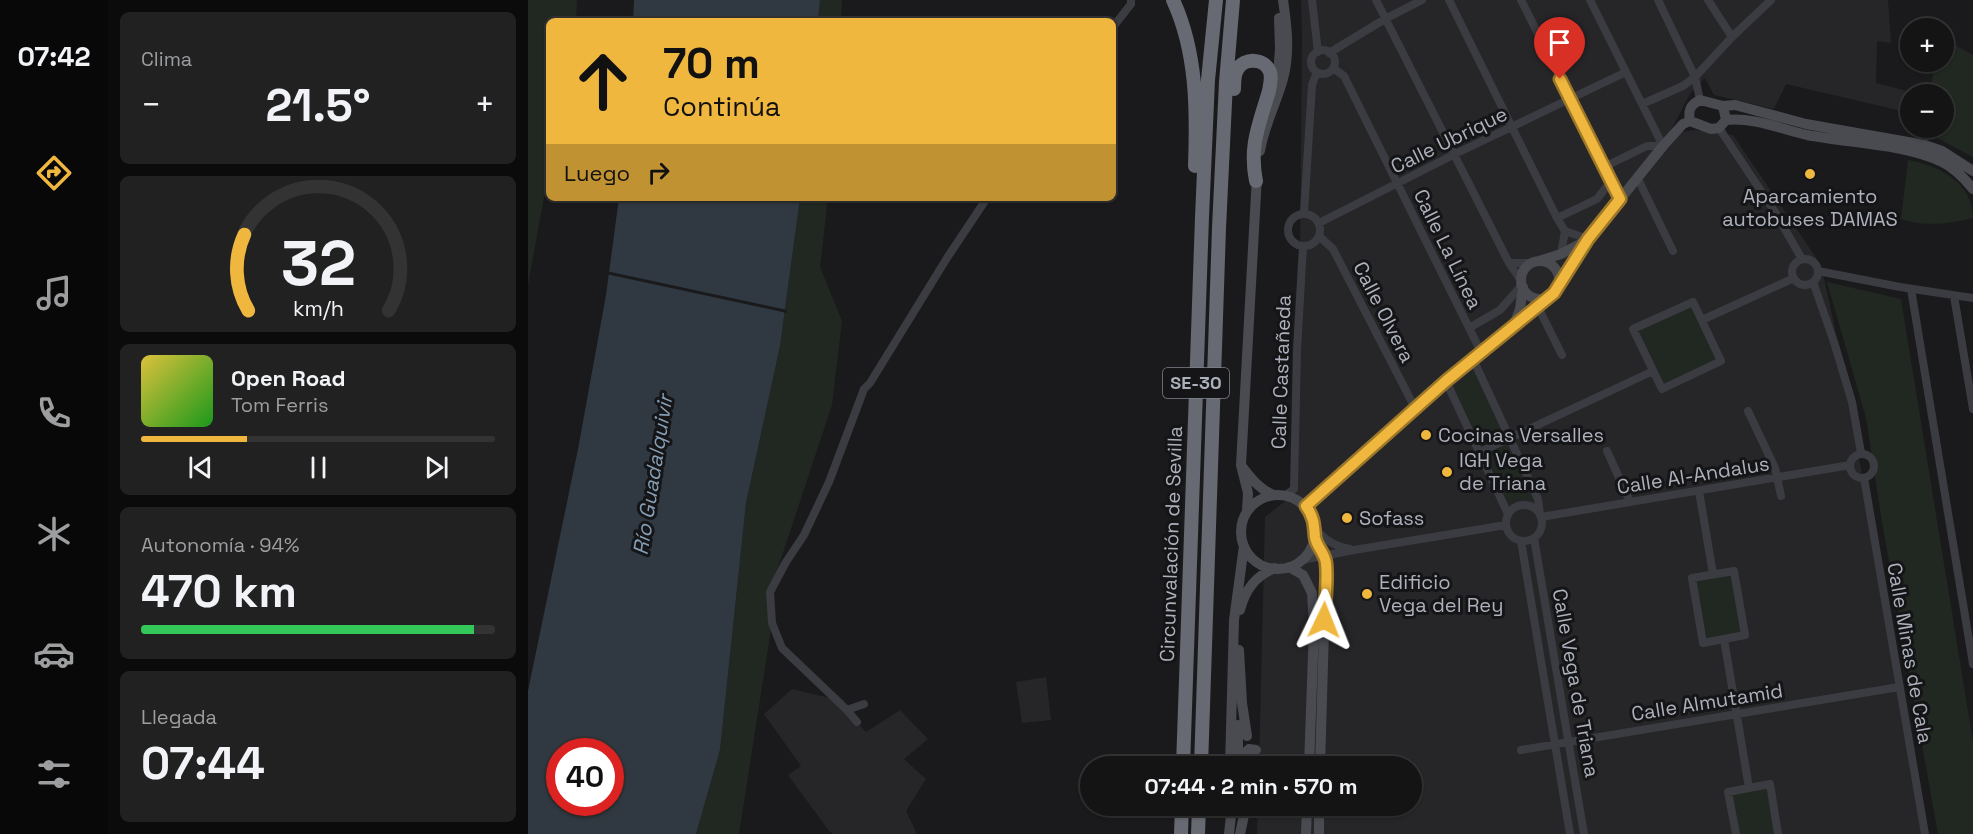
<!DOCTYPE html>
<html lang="es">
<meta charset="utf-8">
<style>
body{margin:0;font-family:"Space Grotesk",sans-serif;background:#212122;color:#f1f3f6;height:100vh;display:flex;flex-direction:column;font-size:22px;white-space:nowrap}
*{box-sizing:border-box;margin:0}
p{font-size:20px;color:#9d9ea0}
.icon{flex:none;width:33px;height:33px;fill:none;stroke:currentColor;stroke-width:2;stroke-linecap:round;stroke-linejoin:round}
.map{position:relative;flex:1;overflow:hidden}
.drawer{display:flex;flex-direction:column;gap:12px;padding:12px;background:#0b0b0c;width:420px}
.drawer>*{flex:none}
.hud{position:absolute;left:18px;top:18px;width:570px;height:183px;border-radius:9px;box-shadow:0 2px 4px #0004,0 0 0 2px #333334;background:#f0b73e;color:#111;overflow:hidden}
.tools{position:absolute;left:1372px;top:18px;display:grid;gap:12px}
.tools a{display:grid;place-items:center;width:54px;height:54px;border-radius:50%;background:#141415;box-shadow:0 2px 4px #0004,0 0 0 2px #333334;font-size:30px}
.speed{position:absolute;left:18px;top:738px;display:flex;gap:12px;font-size:30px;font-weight:700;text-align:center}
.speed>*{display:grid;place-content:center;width:78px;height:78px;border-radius:50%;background:#141415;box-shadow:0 2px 4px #0004,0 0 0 2px #333334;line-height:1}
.speed .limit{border:9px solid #d22;background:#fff;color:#111}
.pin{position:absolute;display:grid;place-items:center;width:51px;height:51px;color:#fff;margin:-62px -26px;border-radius:50% 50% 50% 0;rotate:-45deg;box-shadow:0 0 6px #0007}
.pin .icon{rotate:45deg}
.me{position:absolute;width:66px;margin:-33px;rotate:2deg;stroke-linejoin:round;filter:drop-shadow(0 0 4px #0008)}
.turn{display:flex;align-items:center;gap:21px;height:126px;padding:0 18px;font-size:27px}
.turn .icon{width:78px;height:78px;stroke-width:2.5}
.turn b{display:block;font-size:42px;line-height:51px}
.then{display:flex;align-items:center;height:57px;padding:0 18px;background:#0003;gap:12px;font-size:22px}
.big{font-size:45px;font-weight:700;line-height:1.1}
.drawer .tile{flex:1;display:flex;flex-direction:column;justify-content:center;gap:9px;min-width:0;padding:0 21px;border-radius:9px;background:#212122}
.drawer .dial{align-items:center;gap:0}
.dial svg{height:156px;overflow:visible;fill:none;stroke:#333334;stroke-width:7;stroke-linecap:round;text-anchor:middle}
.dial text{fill:#f1f3f6;stroke:none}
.song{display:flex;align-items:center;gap:18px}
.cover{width:72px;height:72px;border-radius:9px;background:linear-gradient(135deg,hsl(50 70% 55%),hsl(120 70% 35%))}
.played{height:6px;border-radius:3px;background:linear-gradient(90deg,#f0b73e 30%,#333334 30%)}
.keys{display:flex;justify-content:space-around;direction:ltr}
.heat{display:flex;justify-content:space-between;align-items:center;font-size:33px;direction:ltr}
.charge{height:9px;border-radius:4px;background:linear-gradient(90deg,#34c759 94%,#333334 0)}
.trip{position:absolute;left:552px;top:756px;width:342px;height:60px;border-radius:30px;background:#141415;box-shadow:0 2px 4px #0004,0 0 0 2px #333334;font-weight:700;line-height:60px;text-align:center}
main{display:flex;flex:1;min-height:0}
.dock{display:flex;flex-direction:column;width:108px;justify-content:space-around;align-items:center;background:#080808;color:#9d9ea0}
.dock .icon{width:42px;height:42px}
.dock .on{color:#f0b73e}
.dock b{font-size:27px;color:#f1f3f6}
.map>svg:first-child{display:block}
.built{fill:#262629}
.green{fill:#202821}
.water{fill:#303941;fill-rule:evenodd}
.pier{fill:#1a1a1c}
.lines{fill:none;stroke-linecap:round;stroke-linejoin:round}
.street{stroke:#3b3c41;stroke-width:8}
.secondary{stroke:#494b51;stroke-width:10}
.highway{stroke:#676a72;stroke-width:14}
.route-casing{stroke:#9c7728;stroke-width:15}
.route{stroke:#f0b73e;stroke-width:10}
.poi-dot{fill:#f0b73e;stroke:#151517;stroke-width:2}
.labels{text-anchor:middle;stroke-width:6;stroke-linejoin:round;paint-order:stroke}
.shield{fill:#151517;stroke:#7f828a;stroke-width:1.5}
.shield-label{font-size:18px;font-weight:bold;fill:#adb1bc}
.street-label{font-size:20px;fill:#adb1bc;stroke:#151517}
.poi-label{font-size:20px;fill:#adb1bc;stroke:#151517;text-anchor:start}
.water-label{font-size:21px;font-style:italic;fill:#859eb5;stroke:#151517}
</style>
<main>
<nav class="dock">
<b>07:42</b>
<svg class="icon on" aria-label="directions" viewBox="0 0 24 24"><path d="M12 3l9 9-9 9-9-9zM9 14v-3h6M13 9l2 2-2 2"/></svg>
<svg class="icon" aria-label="music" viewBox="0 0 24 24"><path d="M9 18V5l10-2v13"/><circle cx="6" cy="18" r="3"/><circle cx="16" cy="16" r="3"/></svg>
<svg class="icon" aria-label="phone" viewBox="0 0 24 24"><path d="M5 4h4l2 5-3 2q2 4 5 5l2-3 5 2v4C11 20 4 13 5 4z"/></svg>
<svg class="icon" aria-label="climate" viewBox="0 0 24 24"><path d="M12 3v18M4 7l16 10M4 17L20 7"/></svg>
<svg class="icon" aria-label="car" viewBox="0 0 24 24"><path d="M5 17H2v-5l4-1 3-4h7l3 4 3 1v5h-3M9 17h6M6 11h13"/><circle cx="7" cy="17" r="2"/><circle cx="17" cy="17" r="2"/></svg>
<svg class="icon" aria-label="filters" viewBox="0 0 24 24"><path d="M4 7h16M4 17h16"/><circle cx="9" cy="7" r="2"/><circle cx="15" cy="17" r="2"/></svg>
</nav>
<section class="drawer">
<div class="tile"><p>Clima</p>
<div class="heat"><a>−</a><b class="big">21.5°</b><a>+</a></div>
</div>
<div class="tile dial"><svg viewBox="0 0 100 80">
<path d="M14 69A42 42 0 1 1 86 69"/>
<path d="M14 69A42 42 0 0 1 12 30" stroke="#f0b73e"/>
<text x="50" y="56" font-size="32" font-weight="700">32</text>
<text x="50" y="72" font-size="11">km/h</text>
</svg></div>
<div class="tile">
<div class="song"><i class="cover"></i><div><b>Open Road</b><p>Tom Ferris</p></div></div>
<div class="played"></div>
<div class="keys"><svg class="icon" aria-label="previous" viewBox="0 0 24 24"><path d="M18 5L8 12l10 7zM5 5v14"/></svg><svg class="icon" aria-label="pause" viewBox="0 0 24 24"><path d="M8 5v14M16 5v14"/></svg><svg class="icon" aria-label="next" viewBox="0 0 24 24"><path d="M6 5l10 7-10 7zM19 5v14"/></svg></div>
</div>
<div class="tile"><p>Autonomía · 94%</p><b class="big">470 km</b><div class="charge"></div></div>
<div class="tile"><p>Llegada</p><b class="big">07:44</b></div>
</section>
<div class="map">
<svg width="1445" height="834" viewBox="0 0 1445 834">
<rect width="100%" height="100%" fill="#1a1a1c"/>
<path class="built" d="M773 0H1360L1363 43 1349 41 1348 83 1383 92 1378 112 1258 84 1246 109 1186 95 1177 78 1162 94 1141 134 1167 130 1205 135 1293 265 1306 324 1340 507 1396 834H729L730 806H884V766H731L737 517 770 491 774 37Z
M518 677 523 720 494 723 488 682Z
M264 689 306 699 338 732 372 710 400 739 376 759 398 779 378 811 389 834H305L301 831 260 775 273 766 236 714Z"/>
<path class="green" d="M0 0H49L48 21H21V169L0 285Z
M292 0H314L313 21H290Z
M1416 39 1445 55V157L1394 130V128H1416V94H1401L1408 62H1416Z
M1380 160C1411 165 1445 183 1445 218 1422 224 1395 227 1373 219Z
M272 198H300L292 267 314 321 304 405 242 592 244 623 211 834H168L192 750 218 503 252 346Z
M1299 282 1373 299 1445 742V834H1410L1354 522 1338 418Z
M1163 307 1188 360 1137 384 1112 331Z
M945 371 976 437 954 447 926 388Z
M978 444 1006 500 992 499 982 505 957 453Z
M1204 573 1214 633 1179 639 1168 579Z
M1239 787 1247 834H1211L1203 793Z"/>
<path class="water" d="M106 0H292L290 21H105Z
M91 198H272L252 346 218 503 192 750 168 834H0V691L50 449 78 295ZM32 752H82V802H32Z"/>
<path class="pier" d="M78 271 259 310V313L78 274Z"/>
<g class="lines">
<path class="street" d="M784 0 790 52
M848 0 981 263 994 282
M921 0 1029 218 1037 231
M993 0 1093 199
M1062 0 1135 146H1119L1076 167
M1180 0 1204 37
M585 27 603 4V0
M783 62a12 12 0 1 1 24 0a12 12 0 1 1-24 0Z
M801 53 857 19 894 0
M805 68 816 76 953 352
M1172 100 1167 77 1204 37 1243 0
M1114 104 1155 86 1167 77 1130 0
M1191 128 1247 212 1274 259
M1110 179 1145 251
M776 213 784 85 789 72
M760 230a16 16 0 1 1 32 0a16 16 0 1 1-32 0Z
M1029 218 1069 199 1083 181
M791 223 927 154 1098 72
M1037 231 1060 239
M791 236 805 249 887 408
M1033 254 1037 231
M1264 272a13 13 0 1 1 26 0a13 13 0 1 1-26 0Z
M981 263H1004
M1290 271 1372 287 1445 298
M1285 282 1306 342 1324 402 1333 453
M1383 289 1445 664
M1426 296 1445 409
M1165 302 1193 361 1134 389 1105 329Z
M1010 307 1034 355
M1174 320 1266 278
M941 328 972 310 994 285
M945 359 1010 499 1012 515
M918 381 980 514
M1220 411 1247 468 1253 496
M1079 451 1102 502
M952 452 1125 371
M1322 466a12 12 0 1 1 24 0a12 12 0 1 1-24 0Z
M1336 478 1397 834
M1171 491 1185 574
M758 495 766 489 769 350 775 246
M978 523a18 18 0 1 1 36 0a18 18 0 1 1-36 0Z
M1013 517 1322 465
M787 528C797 540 806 546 822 549
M1006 538 1056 834
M993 541 1042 834
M774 560 826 550 978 525
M1206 571 1217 635 1175 643 1164 578Z
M1196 639 1221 788
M336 704 319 710 254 648 244 623 242 592 258 562 276 535 301 482 336 389 342 383 419 258 459 198
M319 710 329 722
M993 750 1371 687
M1208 834 1200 792 1242 784 1250 834"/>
<path class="secondary" d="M750 75 752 49 751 18
M1172 100 1195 106 1198 120 1191 128 1183 129 1162 121C1160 110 1162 105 1172 100Z
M1195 106 1207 105 1278 124 1397 145 1414 151 1445 171
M1198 120C1225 117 1253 129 1279 135 1320 143 1378 144 1414 162 1427 168 1436 178 1445 189
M732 151C736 126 748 104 755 79 762 53 759 27 755 0
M1011 261 1033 254 1058 241
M993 280a19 19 0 1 1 38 0a19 19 0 1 1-38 0Z
M1029 290 1060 239 1135 146 1155 124 1162 121
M986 325 992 309 995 287
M715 468C724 479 732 490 746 495
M713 532a37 37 0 1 1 74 0a37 37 0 1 1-74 0Z
M778 506 918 381 1010 307 1019 298
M719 511 720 493 713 465 729 176
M787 539 795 551 798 563 792 766
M761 567 775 575 784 593 786 627 781 766
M712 610C717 590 727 576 747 568
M711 650 714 703 719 736
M710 765 714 756 721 749 728 750
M702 766 706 620 716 546
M710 766V725
M701 834 704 806
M712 834 718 806
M778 834 779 806
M791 834V806"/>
<path class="highway" d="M645 0C669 52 669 110 667 166
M706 89C706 83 706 75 709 70 716 57 737 58 742 72 744 78 742 85 741 91 731 125 721 146 728 181
M655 766 674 217 680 80 688 0
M673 766 691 228 698 82 705 0
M653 834 654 806
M670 834 671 806"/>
</g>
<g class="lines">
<g class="route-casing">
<path id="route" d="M796 620C797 601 800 581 798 563 797 553 788 546 787 537 786 525 786 517 778 506L918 381 1026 293 1060 239 1092 199 1032 79"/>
</g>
<use href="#route" class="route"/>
</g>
<g class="poi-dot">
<circle cx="1282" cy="174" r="6"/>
<circle cx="898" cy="435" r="6"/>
<circle cx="919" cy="472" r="6"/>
<circle cx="819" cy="518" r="6"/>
<circle cx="839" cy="594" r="6"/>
</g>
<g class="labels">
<rect class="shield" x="635" y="368" width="66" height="30" rx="4.5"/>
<g class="shield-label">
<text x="668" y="389">SE-30</text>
</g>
<g class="street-label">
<text transform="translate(921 140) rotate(-26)" y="7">Calle Ubrique</text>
<text transform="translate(920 249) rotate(64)" y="7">Calle La Línea</text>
<text transform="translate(856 312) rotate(63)" y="7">Calle Olvera</text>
<text transform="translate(753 372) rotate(-88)" y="7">Calle Castañeda</text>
<text transform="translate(1165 475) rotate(-9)" y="7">Calle Al-Andalus</text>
<text transform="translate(643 544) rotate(-88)" y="7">Circunvalación de Sevilla</text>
<text transform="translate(1382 653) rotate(80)" y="7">Calle Minas de Cala</text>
<text transform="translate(1048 683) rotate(80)" y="7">Calle Vega de Triana</text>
<text transform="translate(1179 702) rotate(-9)" y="7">Calle Almutamid</text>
</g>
<g class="poi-label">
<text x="1282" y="203" text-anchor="middle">Aparcamiento<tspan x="1282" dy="23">autobuses DAMAS</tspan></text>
<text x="910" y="442">Cocinas Versalles</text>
<text x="931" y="467">IGH Vega<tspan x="931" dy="23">de Triana</tspan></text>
<text x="831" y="525">Sofass</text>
<text x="851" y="589">Edificio<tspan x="851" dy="23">Vega del Rey</tspan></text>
</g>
<g class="water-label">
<text transform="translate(125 475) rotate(-81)" y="7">Río Guadalquivir</text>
</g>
</g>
</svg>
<div class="tools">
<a>+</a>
<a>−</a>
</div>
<div class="speed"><div class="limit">40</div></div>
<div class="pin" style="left:1032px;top:79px;background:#d93025"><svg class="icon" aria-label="arrive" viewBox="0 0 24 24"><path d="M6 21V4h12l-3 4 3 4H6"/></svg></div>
<svg class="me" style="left:796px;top:620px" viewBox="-20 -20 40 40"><path d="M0-17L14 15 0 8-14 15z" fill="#f0b73e" stroke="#fff" stroke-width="4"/></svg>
<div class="trip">07:44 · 2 min · 570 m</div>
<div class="hud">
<div class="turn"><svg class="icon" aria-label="ahead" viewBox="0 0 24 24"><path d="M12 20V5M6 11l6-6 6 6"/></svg><div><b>70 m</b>Continúa</div></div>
<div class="then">Luego<svg class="icon" aria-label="right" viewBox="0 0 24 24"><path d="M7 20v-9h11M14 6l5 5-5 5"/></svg></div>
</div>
</div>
</main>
